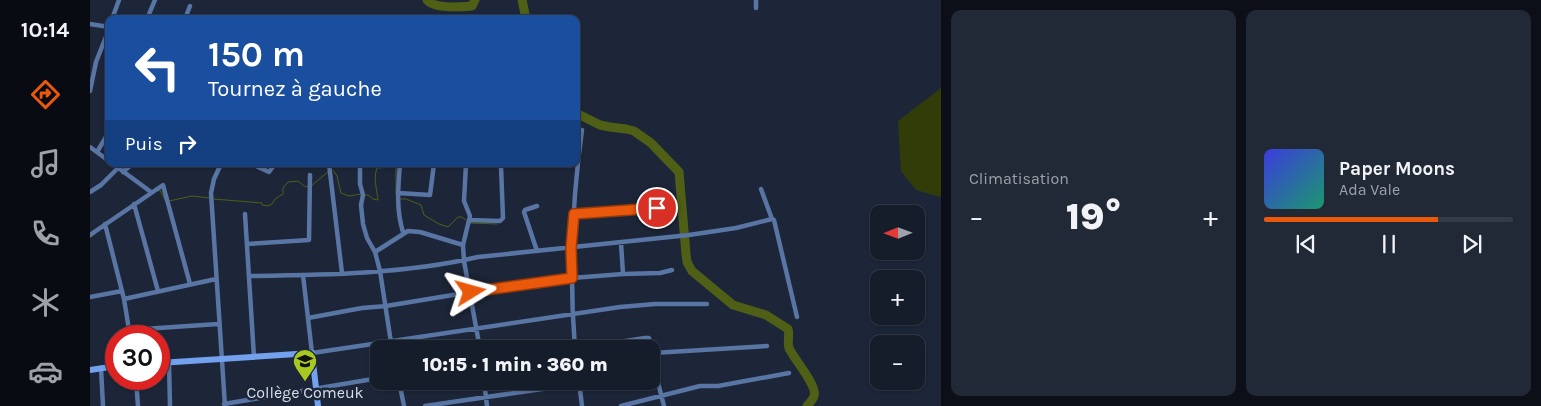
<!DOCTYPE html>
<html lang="fr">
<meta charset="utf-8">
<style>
body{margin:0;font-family:Karla,sans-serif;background:#222936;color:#f1f3f6;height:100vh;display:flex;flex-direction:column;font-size:19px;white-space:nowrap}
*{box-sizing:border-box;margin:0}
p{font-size:16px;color:#9da1a8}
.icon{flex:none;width:28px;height:28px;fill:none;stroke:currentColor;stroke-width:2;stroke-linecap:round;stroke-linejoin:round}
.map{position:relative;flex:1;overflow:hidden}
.side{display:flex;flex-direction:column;gap:10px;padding:10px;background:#0c0f17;width:600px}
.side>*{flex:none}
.top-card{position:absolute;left:15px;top:15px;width:475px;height:152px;border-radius:10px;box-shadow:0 1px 4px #0004,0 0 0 1px #343a47;background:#1a4fa0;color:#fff;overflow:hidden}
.needle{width:32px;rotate:269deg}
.buttons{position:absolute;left:780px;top:205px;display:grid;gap:10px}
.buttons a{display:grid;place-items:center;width:55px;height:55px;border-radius:10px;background:#151c2a;box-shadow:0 1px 4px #0004,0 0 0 1px #343a47;font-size:25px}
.speed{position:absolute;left:15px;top:325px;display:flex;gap:10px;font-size:25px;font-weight:700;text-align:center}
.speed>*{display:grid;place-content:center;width:65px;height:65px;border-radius:50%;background:#151c2a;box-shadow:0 1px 4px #0004,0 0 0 1px #343a47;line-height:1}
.speed .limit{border:8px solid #d22;background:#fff;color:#111}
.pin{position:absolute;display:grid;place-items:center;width:42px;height:42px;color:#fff;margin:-21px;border:2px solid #fff;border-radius:50%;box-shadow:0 1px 5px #0007}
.me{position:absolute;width:55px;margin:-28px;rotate:82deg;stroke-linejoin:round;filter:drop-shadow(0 0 4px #0008)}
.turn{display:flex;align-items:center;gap:18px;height:105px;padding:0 20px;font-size:22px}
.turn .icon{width:65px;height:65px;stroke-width:2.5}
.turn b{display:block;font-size:35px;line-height:42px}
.then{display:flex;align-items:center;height:48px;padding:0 20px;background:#0003;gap:10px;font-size:19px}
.big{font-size:38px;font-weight:800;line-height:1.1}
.side .widget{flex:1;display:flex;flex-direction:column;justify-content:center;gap:8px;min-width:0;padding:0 18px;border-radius:10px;background:#222936}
.song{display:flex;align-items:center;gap:15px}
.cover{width:60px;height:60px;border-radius:8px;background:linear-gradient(135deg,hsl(240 70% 55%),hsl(160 70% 35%))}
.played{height:5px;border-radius:2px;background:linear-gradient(90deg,#ea580c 70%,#343a47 70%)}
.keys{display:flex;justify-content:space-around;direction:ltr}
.heat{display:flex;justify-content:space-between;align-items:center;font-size:28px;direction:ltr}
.side .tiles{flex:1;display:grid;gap:10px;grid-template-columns:repeat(2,1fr)}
.trip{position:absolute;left:280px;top:340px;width:290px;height:50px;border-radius:10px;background:#151c2a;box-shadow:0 1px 4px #0004,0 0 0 1px #343a47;font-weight:800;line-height:50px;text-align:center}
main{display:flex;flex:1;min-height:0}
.menu{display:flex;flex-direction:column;width:90px;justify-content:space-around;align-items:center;background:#080b11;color:#9da1a8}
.menu .icon{width:35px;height:35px}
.menu .selected{color:#ea580c}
.menu b{font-size:22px;color:#f1f3f6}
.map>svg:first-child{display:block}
.green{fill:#313c08}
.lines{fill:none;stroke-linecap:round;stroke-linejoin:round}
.stream{stroke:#4f5f16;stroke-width:1}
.river{stroke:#4f5f16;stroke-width:9}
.minor{stroke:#5875a4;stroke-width:4.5}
.secondary{stroke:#73a1ee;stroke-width:6}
.route-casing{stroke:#983908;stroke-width:12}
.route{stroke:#ea580c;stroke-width:9}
.labels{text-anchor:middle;stroke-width:5;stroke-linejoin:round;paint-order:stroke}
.poi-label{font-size:16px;fill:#d7dfeb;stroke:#1c2638}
</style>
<main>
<nav class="menu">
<b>10:14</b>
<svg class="icon selected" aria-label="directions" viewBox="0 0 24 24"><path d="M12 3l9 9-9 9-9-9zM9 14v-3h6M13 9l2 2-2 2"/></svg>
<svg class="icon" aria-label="music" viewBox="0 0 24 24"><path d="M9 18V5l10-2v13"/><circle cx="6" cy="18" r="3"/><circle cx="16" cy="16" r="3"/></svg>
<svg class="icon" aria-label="phone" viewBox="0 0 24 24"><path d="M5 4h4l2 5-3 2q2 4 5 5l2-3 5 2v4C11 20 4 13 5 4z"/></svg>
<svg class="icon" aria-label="climate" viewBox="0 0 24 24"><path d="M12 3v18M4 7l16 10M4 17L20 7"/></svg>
<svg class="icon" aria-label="car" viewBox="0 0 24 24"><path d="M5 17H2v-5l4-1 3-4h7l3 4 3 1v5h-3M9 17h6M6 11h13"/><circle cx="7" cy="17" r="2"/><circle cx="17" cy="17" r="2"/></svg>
</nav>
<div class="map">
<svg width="851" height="406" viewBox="0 0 851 406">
<rect width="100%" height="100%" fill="#1c2638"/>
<path class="green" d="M851 88V196L850 197 826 190 811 171 808 121Z"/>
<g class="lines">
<path class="stream" d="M243 170 247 176 251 193 259 196 271 194
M221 186 239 171
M68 191 70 190 76 202
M274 195H278L283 199 288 200C287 189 283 179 287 168L306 167V194
M124 199 172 203V205L178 206 182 204 185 199 193 194V188L198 182 208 181 214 186 218 187
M309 199H316L331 205 334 215 349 224 358 227 368 217H372L376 220
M79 201 102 196 120 198
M379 223 407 224
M0 238 7 232
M204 394 213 393"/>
<path class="river" d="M337 0C344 9 371 7 382 6L385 0
M432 0 435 14 434 19
M486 113 510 125 520 127 536 129 544 131 561 143 589 172 596 254 597 262 602 271 643 305 676 315 698 329C700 335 697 342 699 348 703 358 728 386 724 396 723 400 719 403 717 406"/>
<path class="minor" d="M666 0V8
M22 19 29 0
M57 19 65 0
M95 19 100 6
M0 24 19 27
M0 91 6 62 19 29
M0 147 19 161
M7 152 19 132
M23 164 61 192
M131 164 124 179 121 193 135 406
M162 164 179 172 185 164
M239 164 252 273
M270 164V184L273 195 271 205 273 224 277 238 285 252 290 271 302 349
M310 164C308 187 306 210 313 232
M376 164 374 201 380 216 373 245 374 261 390 349
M33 172 42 164
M671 189 682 219 684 220 707 317
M0 192 11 185 28 168
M308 193 340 195 344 164
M44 204 68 291
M447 206 435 210 434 212 447 251
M155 214 164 357
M484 214 585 206
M379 220 410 221 413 218 411 166
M15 224 34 299 40 336
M0 235 73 185 100 284
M531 243 533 274
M157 244 219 240 220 175
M285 252 318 231 330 232 373 245
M213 275 222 353 530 307 565 304H617
M159 276C234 275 315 274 388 257L599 235 646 228 682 219
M0 297 32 291
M34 299 126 279
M218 318 272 308 296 306 381 292 482 278 533 274 570 273 582 270
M39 330 128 324
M484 349 555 338H559L565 371 574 406
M485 349C479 275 482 202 492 130
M563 353 677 346
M79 362 80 406
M11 368 13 406
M46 379 48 406
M309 381 314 406
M394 381 397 406
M489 381 492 406
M134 404 289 378
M335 406 507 381
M531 406 610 386H628L699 373"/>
<path class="secondary" d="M69 363 222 353 228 406
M0 370 26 366"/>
</g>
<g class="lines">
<g class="route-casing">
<path id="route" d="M381 292 482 278 481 248 484 214 567 208"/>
</g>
<use href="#route" class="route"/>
</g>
<defs>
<g id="school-pin" transform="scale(1.25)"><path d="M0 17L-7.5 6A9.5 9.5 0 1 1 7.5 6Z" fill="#a6c820" stroke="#1c2638"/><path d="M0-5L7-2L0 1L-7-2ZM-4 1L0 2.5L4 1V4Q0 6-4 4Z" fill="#111"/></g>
</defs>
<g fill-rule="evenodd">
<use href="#school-pin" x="215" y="361"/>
</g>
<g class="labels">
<g class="poi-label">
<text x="215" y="398">Collège Comeuk</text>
</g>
</g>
</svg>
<div class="buttons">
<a><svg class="needle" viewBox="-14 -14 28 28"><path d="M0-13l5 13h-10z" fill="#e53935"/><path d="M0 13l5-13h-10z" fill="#9da1a8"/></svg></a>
<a>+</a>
<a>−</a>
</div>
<div class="speed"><div class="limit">30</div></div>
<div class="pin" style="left:567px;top:208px;background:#d93025"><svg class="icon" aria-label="arrive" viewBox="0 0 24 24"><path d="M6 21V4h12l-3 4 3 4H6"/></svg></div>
<svg class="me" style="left:381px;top:292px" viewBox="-20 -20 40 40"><path d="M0-17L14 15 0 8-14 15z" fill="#ea580c" stroke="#fff" stroke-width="4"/></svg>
<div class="trip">10:15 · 1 min · 360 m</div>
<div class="top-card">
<div class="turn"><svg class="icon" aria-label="left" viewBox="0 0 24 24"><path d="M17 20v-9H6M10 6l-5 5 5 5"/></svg><div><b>150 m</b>Tournez à gauche</div></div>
<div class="then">Puis<svg class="icon" aria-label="right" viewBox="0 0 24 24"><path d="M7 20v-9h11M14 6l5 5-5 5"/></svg></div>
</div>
</div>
<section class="side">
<div class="tiles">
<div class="widget"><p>Climatisation</p>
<div class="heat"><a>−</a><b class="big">19°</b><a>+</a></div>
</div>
<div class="widget">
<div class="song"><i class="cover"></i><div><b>Paper Moons</b><p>Ada Vale</p></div></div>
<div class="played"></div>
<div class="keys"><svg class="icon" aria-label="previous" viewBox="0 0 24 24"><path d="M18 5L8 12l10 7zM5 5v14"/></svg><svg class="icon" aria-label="pause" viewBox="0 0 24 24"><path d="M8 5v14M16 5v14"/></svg><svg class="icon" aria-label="next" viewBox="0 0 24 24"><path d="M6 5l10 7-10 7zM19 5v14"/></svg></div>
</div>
</div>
</section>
</main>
